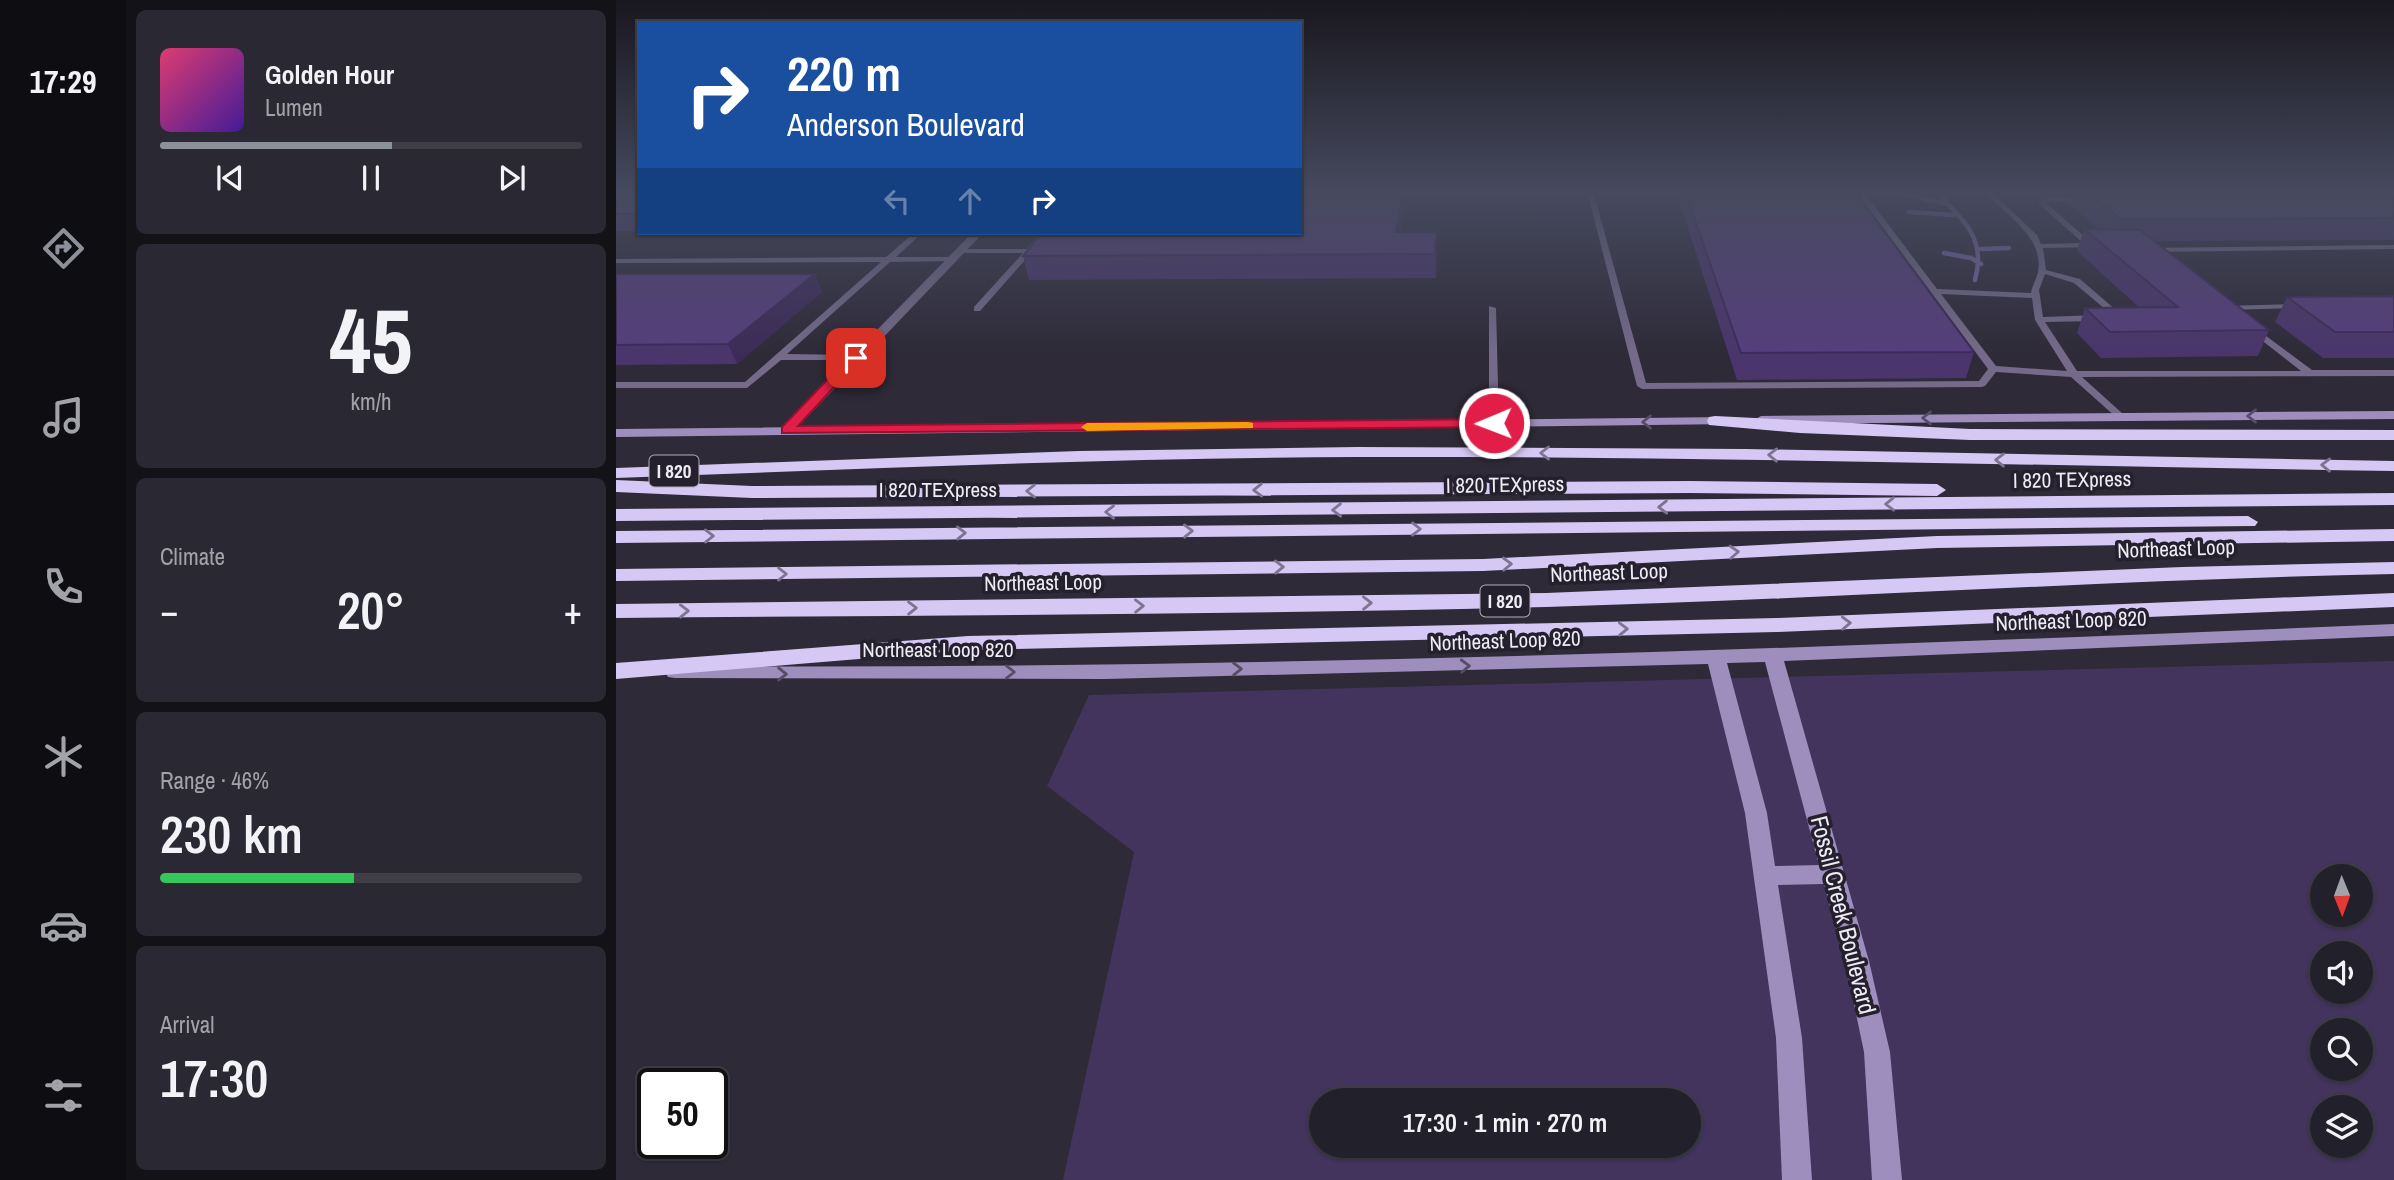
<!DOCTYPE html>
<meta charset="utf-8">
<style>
body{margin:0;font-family:"Archivo Narrow",sans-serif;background:#2a2832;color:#f1f3f6;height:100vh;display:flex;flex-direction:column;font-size:26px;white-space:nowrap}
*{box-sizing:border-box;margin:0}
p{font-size:23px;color:#a2a3a8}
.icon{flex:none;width:38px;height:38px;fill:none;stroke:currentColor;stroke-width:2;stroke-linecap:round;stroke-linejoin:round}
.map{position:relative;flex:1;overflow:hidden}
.side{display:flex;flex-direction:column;gap:10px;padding:10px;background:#131217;width:490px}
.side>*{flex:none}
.banner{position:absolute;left:21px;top:21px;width:665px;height:214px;border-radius:0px;box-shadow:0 2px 5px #0004,0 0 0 2px #3f3e47;background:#1a4fa0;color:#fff;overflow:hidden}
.needle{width:46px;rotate:179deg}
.buttons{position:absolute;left:1694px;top:864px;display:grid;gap:14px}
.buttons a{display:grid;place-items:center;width:63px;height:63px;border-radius:50%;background:#22202a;box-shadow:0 2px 5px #0004,0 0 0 2px #3f3e47;font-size:35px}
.speed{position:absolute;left:21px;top:1068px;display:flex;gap:14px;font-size:35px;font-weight:700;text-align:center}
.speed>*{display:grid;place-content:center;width:91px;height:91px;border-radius:50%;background:#22202a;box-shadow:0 2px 5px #0004,0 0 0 2px #3f3e47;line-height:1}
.speed .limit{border:4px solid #111;border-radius:10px;background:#fff;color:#111}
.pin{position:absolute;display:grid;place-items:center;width:60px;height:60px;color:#fff;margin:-30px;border-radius:14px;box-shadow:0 4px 10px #0006}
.me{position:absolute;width:77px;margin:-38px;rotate:269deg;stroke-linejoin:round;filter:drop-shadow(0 0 5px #0008)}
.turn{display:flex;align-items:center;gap:24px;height:147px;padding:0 35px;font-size:32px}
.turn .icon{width:91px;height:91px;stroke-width:2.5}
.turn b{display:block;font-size:49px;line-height:60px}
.lanes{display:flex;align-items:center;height:66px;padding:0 35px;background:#0003;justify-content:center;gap:35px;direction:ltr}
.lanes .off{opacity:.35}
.big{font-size:52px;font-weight:600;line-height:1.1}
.side .tile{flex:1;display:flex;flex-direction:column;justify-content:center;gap:10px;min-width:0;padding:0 24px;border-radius:10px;background:#2a2832}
.side .dial{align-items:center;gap:0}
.dial b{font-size:91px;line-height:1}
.song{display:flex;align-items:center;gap:21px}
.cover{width:84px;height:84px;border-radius:10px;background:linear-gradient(135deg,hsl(340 70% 55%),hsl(260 70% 35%))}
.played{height:7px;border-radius:4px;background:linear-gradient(90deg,#8c9099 55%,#3f3e47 55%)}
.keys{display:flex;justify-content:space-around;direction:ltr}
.heat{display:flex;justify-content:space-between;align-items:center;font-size:38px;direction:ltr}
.charge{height:10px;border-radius:5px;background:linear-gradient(90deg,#34c759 46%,#3f3e47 0)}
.trip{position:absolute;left:693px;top:1088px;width:392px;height:70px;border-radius:35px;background:#22202a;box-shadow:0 2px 5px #0004,0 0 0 2px #3f3e47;font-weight:600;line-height:70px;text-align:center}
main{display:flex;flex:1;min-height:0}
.menu{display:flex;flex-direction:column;width:126px;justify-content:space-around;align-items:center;background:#0e0d11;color:#a2a3a8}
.menu .icon{width:49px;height:49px}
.menu .current{color:#8c9099}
.menu b{font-size:32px;color:#f1f3f6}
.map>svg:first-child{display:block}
.green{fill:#42345c;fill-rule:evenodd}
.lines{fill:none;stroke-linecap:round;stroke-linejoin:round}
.stream{stroke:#7d65a8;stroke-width:4.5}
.service{fill:#756b89;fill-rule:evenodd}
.tertiary{fill:#756b89;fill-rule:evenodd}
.secondary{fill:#9e8ebe;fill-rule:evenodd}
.motorway{fill:#d6c8f5;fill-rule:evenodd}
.wall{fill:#4a356c}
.shaded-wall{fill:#3c2b58}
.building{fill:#563e7d;stroke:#3c2b58;stroke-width:2}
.oneway{stroke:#554c67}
.oneway2{stroke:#7d7491}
.route{fill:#e11d48;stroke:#92132f;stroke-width:2}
.slow{fill:#f59e0b}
.labels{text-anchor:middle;stroke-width:7;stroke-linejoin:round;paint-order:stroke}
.shield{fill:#24202d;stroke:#b1aeb8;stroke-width:2}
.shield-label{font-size:19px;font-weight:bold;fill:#eeebf4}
.street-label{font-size:21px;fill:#eeebf4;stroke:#24202d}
.near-street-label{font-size:24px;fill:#eeebf4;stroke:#24202d}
</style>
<main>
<nav class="menu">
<b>17:29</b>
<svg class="icon current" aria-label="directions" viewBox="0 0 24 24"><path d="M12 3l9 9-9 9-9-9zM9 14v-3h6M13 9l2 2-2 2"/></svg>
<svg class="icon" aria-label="music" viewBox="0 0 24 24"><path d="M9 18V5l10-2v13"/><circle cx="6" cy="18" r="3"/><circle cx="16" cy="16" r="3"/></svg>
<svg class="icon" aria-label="phone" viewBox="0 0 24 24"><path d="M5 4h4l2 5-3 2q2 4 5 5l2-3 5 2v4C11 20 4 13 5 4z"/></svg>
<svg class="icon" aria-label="climate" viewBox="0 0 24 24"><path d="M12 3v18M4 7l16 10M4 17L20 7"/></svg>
<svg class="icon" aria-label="car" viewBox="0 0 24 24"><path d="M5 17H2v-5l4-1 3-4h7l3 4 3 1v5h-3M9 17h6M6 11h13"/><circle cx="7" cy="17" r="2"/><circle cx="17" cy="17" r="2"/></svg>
<svg class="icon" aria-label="filters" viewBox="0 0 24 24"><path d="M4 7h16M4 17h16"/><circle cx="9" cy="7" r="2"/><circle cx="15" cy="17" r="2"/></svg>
</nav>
<section class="side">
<div class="tile">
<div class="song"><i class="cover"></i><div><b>Golden Hour</b><p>Lumen</p></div></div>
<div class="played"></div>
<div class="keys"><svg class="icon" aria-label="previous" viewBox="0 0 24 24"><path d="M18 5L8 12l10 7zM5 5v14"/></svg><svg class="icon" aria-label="pause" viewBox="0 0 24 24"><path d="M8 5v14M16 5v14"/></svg><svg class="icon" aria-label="next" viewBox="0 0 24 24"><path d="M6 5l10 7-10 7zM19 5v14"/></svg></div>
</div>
<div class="tile dial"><b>45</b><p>km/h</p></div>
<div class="tile"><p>Climate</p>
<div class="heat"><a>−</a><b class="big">20°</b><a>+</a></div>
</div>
<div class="tile"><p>Range · 46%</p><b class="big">230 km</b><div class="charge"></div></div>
<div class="tile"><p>Arrival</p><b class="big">17:30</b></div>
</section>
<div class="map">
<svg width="1778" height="1180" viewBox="0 0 1778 1180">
<rect width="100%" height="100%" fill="#2e2a38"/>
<path class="green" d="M1778 661V1180H447L518 852 431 786 473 695ZM1706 877H1745V915H1706ZM1706 954H1745V992H1706ZM1706 1031H1745V1069H1706ZM705 1101H1073V1146H705ZM1706 1108H1745V1146H1706Z"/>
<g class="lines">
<path class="stream" d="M1320 191C1346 220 1371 237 1359 280
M1281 192 1331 204
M1293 212 1338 215
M1365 249 1393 248
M1328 253 1355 258 1365 264"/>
<path class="service" d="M971 191H977L1030 383 1363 381 1372 369 1240 191H1247L1321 289 1415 293C1416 286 1420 280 1422 272 1429 237 1388 214 1368 191H1375L1421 235 1425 244 1467 243 1423 204V202L1434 197 1471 198V200L1469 201H1435L1430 203 1476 243 1484 245 1480 247 1427 248 1430 270 1464 279 1508 317 1501 319 1458 283 1429 274 1423 290 1427 317 1482 315 1486 318 1482 321 1429 322 1461 371H1685L1635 332V328L1638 327 1696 370H1778V376L1466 377 1507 414V418H1501L1455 377 1380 372 1369 386 1366 387 1026 389 1021 386ZM1325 294 1416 298 1419 320 1451 371 1380 366Z
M298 233H306L280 257H337L341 259 337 261 274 262 171 354 240 355 245 358 243 360H165L131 388H0V382H129L265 262 0 263V259L270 257Z
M425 233H433L364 311H358V307L407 253H344L340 251 341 249H411Z
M1778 245V249L1533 252 1529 250 1533 248Z
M1683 304H1686V308L1608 310 1604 308 1608 306Z
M873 306 880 308 883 423 878 426 873 423Z"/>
<path class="tertiary" d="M356 233H367L176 433H166V427Z"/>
<path class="secondary" d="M1778 411V419L1145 424 1138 420 1145 416Z
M1113 417 1120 421 1118 424 0 437V429Z
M1778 624V636L1168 661 1253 961 1274 1052 1286 1180H1256L1248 1052 1229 961 1208 884 1162 885 1186 1038 1196 1180H1166L1160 1038 1129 813 1092 664 489 679 59 678 52 677 49 672 52 667 59 666C633 670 1205 648 1778 624ZM1149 662 1203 865 1159 866 1151 813 1111 663Z"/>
<path class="motorway" d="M1099 416 1354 429 1778 430V440H1354L1184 433 1093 425 1091 421 1093 417Z
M741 447 1130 449 1778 461V471C1432 466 1087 456 741 457 494 458 247 469 0 478V468L463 451Z
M0 480 136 486 1074 481 1321 484 1330 490 1321 496 1074 493 136 498 0 492Z
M1778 493V505L0 521V509Z
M1632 516 1642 522 1639 526 0 543V531Z
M1778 529V541L1321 548 867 571 0 581V569L867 559 1321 536Z
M1778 562V574C1495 580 1212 599 930 607 620 615 310 615 0 618V604L930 593 1566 567Z
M1778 593V607L1161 632 352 650 0 679V663L352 636 1161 618Z"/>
</g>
<path class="wall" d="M0 191H23V231H0Z
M684 191H792L785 232 821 255 820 278 413 280 407 256Z
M1060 191H1238L1358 352 1350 378 1121 380Z
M1438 191H1778V240L1538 241 1653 330 1642 356 1485 358 1461 333 1469 308H1524L1461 251 1468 229H1483L1453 204 1456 194H1442Z
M0 274 206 292 121 364 0 365Z
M1778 296V358H1707L1659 322 1671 297Z"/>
<path class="shaded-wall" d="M787 191H792L781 255 780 232Z
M821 232V255L820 278 819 254Z
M199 274 206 292 121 364 112 344Z"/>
<path class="building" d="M0 191H23V214H0Z
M684 191H787L780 232H821L819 254 407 256 426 233H684Z
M1069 191H1238L1358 352 1125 353Z
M1470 191H1778V218L1505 219Z
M1468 229 1524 230 1653 330 1494 332 1469 308 1562 307Z
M0 274H199L112 344 0 345Z
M1778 296V332H1719L1671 297Z"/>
<defs><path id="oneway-chevron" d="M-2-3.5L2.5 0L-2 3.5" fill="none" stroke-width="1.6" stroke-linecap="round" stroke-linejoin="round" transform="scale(1.75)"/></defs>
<g class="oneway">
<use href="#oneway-chevron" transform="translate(1636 416) rotate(180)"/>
<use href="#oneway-chevron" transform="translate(1311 418) rotate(180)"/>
<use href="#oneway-chevron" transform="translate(1031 422) rotate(180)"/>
<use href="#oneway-chevron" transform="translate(849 666) rotate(-2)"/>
<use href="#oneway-chevron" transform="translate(621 669) rotate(-1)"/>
<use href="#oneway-chevron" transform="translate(394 672)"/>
<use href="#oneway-chevron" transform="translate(166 674) rotate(1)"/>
</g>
<g class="oneway2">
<use href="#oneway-chevron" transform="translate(929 453) rotate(-180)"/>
<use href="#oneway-chevron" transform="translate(1157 455) rotate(-179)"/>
<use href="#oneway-chevron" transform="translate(1384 460) rotate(-179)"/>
<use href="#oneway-chevron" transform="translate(1710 465) rotate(-179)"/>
<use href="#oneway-chevron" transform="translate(642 490) rotate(179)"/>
<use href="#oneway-chevron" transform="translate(415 491) rotate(180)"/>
<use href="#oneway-chevron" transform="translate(1274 504) rotate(179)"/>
<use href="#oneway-chevron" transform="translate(1047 507) rotate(179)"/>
<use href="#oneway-chevron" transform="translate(721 510) rotate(179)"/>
<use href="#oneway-chevron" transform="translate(494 512) rotate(180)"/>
<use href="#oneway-chevron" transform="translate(800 529)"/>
<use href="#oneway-chevron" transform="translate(572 531) rotate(-1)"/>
<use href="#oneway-chevron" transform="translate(345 533) rotate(-1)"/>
<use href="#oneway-chevron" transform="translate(93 536) rotate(-1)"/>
<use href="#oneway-chevron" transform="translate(1118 552) rotate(-3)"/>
<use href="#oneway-chevron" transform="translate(891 564) rotate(-2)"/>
<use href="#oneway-chevron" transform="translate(663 567) rotate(-1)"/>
<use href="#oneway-chevron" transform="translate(166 574)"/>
<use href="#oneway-chevron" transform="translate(751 603) rotate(-1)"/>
<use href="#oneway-chevron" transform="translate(523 606) rotate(-1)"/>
<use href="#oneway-chevron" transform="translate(296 608) rotate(-1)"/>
<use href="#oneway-chevron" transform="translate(68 611) rotate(-1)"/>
<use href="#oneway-chevron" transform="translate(1230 623) rotate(-2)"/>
<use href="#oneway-chevron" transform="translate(1007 629) rotate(-1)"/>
</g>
<linearGradient id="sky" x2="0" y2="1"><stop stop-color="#19171f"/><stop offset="0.54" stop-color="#464a5e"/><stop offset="1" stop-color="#464a5e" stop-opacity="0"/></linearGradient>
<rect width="1778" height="356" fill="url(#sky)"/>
<path class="route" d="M235 355 245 358 182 426 878 419 884 423 878 427 166 433V427Z"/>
<path class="slow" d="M632 422 637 423V428L471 431 465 427 471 423Z"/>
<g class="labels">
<g class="shield">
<rect x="33.5" y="455.5" width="49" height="31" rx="5"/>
<rect x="864.5" y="585.5" width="49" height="31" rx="5"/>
</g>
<g class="shield-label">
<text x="58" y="478">I 820</text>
<text x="889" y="608">I 820</text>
</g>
<g class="street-label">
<text transform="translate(1456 480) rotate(-1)" y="7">I 820 TEXpress</text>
<text transform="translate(889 485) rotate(-1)" y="7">I 820 TEXpress</text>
<text x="322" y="497">I 820 TEXpress</text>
<text transform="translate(1560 549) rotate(-2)" y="7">Northeast Loop</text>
<text transform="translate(993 573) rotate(-2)" y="7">Northeast Loop</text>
<text transform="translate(427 583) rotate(-1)" y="7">Northeast Loop</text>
<text transform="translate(1455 621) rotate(-2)" y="7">Northeast Loop 820</text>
<text transform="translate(889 641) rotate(-2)" y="7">Northeast Loop 820</text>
<text x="322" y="657">Northeast Loop 820</text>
</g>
<g class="near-street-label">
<text transform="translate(1227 915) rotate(76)" y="8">Fossil Creek Boulevard</text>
</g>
</g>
</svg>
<div class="buttons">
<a><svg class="needle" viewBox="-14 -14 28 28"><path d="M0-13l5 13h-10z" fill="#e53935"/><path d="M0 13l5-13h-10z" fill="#a2a3a8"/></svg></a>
<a><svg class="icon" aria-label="sound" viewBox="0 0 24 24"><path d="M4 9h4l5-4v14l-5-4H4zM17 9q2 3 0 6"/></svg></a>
<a><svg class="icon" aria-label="search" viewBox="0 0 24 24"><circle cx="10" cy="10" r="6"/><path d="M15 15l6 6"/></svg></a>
<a><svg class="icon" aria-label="layers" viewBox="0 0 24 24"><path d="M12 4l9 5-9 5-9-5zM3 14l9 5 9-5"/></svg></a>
</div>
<div class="speed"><div class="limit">50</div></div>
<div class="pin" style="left:240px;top:358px;background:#d93025"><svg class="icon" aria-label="arrive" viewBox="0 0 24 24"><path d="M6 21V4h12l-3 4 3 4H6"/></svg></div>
<svg class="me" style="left:878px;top:423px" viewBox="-20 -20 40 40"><circle r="17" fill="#e11d48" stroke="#fff" stroke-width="3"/><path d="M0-11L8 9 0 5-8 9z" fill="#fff"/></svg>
<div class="trip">17:30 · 1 min · 270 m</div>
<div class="banner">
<div class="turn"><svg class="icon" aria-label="right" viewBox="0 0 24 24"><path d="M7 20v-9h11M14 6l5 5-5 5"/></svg><div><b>220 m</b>Anderson Boulevard</div></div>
<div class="lanes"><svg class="icon off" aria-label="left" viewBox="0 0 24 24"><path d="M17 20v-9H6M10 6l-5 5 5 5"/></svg><svg class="icon off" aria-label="ahead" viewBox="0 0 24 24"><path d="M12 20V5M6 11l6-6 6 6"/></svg><svg class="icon" aria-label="right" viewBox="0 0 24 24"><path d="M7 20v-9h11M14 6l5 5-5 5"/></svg></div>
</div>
</div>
</main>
